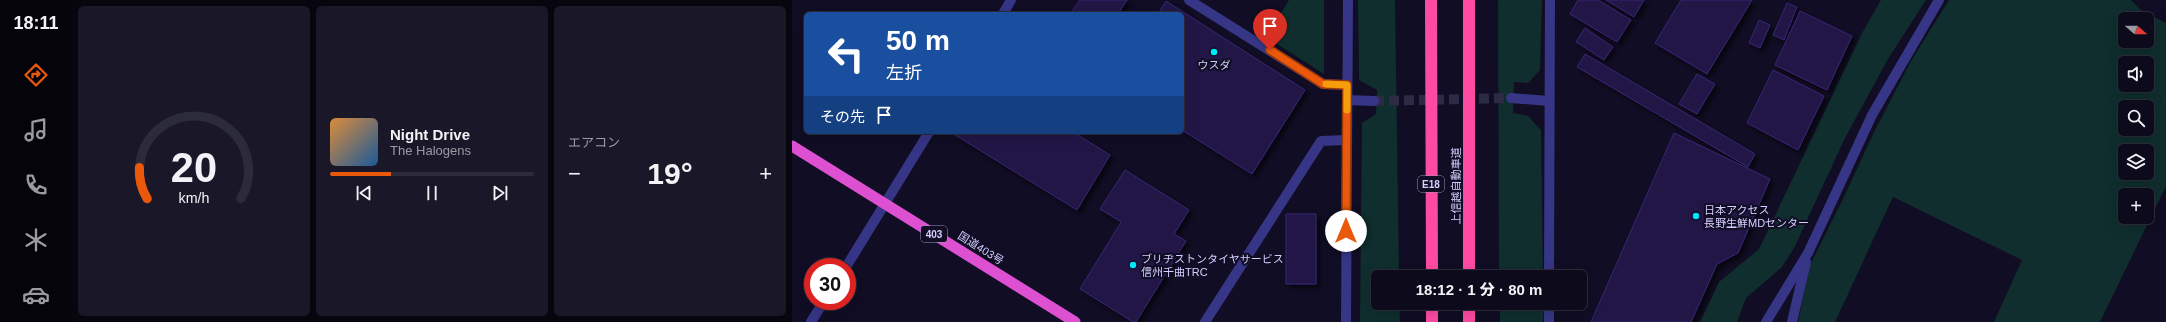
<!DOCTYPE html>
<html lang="ja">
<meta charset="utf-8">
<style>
body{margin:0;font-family:Helvetica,"Noto Sans JP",sans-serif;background:#1a1828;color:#f1f3f6;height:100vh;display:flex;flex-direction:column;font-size:15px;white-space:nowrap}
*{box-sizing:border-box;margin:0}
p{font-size:13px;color:#9a9aa3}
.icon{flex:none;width:22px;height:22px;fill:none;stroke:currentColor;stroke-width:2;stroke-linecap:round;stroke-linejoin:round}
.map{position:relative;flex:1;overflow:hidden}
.side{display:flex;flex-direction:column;gap:6px;padding:6px;background:#07060f;width:720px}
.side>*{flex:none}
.top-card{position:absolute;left:12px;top:12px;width:380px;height:122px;border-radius:6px;box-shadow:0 4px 16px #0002,0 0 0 1px #2c2b3a;background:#1a4fa0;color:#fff;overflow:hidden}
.needle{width:26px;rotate:110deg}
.tools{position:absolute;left:1326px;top:12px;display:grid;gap:8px}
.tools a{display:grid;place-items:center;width:36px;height:36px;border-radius:6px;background:#0c0a1b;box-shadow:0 4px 16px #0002,0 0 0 1px #2c2b3a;font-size:20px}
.speed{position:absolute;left:12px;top:258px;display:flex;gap:8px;font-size:20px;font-weight:700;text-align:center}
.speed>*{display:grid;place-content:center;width:52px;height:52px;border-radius:50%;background:#0c0a1b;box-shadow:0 4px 16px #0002,0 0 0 1px #2c2b3a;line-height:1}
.speed .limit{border:6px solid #d22;background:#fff;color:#111}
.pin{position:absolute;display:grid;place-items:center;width:34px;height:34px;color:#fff;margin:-41px -17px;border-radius:50% 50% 50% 0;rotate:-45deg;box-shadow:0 0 4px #0007}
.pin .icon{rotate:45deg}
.me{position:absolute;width:44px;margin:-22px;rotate:0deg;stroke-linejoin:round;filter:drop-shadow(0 0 3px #0008)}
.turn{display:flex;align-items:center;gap:14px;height:84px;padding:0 16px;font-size:18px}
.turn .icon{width:52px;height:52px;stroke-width:2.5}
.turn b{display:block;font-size:28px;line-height:34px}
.then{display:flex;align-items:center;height:38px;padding:0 16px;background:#0003;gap:8px;font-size:15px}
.big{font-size:30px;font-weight:800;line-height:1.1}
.side .card{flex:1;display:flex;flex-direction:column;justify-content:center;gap:6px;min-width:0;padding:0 14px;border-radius:6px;background:#1a1828}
.side .dial{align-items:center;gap:0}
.dial svg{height:104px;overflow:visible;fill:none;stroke:#2c2b3a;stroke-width:7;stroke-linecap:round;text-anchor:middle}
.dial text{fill:#f1f3f6;stroke:none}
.song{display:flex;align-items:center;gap:12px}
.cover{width:48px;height:48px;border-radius:6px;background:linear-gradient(135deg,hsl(30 70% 55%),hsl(210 70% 35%))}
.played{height:4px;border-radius:2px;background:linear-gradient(90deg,#ea580c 30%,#2c2b3a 30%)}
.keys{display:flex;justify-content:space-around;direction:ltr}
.heat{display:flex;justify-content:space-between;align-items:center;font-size:22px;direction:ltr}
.side .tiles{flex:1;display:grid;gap:6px;grid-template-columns:repeat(3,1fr)}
.trip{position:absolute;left:579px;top:270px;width:216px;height:40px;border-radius:6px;background:#0c0a1b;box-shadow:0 4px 16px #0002,0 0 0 1px #2c2b3a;font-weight:800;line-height:40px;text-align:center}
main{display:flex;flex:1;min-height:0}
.dock{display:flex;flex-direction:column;width:72px;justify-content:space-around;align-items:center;background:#05040b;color:#9a9aa3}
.dock .icon{width:28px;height:28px}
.dock .on{color:#ea580c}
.dock b{font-size:18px;color:#f1f3f6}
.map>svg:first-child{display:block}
.green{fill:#0f2e2d;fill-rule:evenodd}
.building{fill:#201746;stroke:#362874;filter:url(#shadow)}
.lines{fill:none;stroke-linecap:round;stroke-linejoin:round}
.minor-tunnel{stroke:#2d2a45;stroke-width:10;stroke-dasharray:10 5;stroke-linecap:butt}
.minor{stroke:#363586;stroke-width:10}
.tertiary{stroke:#363586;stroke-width:10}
.trunk{stroke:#de50d2;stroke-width:11}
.motorway{stroke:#ff4aa4;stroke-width:12}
.route-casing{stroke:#983908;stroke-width:10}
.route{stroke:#ea580c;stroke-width:7}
.slow{stroke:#f59e0b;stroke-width:7}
.poi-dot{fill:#00e6fa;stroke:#100d24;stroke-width:1.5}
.labels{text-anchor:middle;stroke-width:4;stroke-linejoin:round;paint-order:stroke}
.shield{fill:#100d24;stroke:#9995bd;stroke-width:1}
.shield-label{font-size:10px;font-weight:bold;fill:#d4cfff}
.poi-label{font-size:11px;fill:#d4cfff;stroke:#100d24;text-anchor:start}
.street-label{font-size:11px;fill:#d4cfff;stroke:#100d24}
</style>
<main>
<nav class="dock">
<b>18:11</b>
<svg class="icon on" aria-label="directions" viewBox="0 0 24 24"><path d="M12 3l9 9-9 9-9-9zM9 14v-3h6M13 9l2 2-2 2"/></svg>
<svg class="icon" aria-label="music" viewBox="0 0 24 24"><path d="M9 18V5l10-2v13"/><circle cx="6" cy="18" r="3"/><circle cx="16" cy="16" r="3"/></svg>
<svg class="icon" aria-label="phone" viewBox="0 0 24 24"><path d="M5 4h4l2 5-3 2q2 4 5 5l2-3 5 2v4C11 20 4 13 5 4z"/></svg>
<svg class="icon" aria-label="climate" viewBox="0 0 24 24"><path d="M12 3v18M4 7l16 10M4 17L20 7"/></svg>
<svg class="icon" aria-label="car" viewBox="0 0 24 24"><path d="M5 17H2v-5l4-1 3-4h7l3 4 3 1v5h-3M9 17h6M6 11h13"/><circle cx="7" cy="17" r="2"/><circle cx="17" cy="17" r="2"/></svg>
</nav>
<section class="side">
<div class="tiles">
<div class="card dial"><svg viewBox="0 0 100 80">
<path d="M14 69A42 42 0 1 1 86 69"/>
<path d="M14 69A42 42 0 0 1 8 45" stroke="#ea580c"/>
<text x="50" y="56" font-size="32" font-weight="700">20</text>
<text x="50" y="72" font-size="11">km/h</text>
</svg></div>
<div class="card">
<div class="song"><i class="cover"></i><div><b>Night Drive</b><p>The Halogens</p></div></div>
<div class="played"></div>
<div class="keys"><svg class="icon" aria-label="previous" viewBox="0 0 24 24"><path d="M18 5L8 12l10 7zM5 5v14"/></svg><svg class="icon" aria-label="pause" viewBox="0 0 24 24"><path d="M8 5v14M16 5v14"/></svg><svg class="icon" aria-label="next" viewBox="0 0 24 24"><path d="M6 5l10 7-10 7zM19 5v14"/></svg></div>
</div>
<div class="card"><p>エアコン</p>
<div class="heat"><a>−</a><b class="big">19°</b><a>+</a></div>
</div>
</div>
</section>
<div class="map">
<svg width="1374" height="322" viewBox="0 0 1374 322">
<defs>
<filter id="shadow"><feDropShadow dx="3.5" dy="3.5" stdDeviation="2" flood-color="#0009"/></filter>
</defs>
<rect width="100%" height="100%" fill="#100d24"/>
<path class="green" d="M497 0H532V74L474 37Z
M566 0H603L607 277H586V303H607L608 322H568L570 123 584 114 585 90 567 80Z
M706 0H750L748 70 736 83 722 82 721 113 736 116 749 130 751 277H707Z
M1089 0H1134L1096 59 1052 140 1003 246 990 267 954 298 945 322H908L927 282 967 249 1070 33Z
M1157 0H1339L1350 11 1374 23V186L1308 322H1202L1230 260 1101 197 1043 322H1006L1018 265 1051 199 1082 132 1119 61ZM1333 19H1355V41H1333ZM1333 63H1355V85H1333ZM1333 107H1355V129H1333ZM1333 151H1355V173H1333ZM1333 195H1355V217H1333Z
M708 303H752L751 322H708Z"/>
<path class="building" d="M288 0H335L326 14H281L279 13Z
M786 0H806L839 20 825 42 778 14Z
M814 0H852L842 17Z
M889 0H960L915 74 863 43Z
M374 1 513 90 460 174 390 130V14H366Z
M995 3 1005 7 992 40 981 35Z
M1008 11 1060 36 1035 90 983 65Z
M967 20 978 25 968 48 957 43Z
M793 28 821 47 812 60 784 42Z
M793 54 963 154 956 167 785 67Z
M981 70 1032 96 1006 150 955 123Z
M905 74 923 84 905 114 887 104Z
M165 132H281L318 155 285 210 163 135Z
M882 133 978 179 946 253 925 264 899 322H799Z
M333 170 397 210 382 234 394 241 344 322H341L288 289 329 222 308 209Z
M494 214H524V284H494Z"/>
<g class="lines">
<path class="minor-tunnel" d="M582 101 719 98"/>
<path class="minor" d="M397 0 531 84 555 85
M719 98 757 101
M555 100 582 101
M757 277 758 0
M413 322 529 141 554 140
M554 322 556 0
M757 322V303
M974 322 1016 253 1080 115 1147 0
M1000 322 1014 262"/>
<path class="tertiary" d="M211 14 219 0
M54 267 137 132
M19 322 32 301"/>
<path class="trunk" d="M0 146 283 322"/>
<path class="motorway" d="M639 0 640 277
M677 0V277
M640 303V322
M677 303V322"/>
</g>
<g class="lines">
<g class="route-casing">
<path id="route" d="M478 50 531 84 555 85 554 231"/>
</g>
<use href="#route" class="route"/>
<path class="slow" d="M534 84 555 85V110"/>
</g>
<g class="poi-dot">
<circle cx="422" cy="52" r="4"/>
<circle cx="904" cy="216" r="4"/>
<circle cx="341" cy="265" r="4"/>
</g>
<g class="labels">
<g class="shield">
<rect x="626" y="176" width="26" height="16" rx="3"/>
<rect x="129" y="226" width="26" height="16" rx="3"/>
</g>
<g class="shield-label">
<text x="639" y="188">E18</text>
<text x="142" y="238">403</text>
</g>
<g class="poi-label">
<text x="422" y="69" text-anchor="middle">ウスダ</text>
<text x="912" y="214">日本アクセス<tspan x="912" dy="13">長野生鮮MDセンター</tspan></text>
<text x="349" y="263">ブリヂストンタイヤサービス<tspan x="349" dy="13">信州千曲TRC</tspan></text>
</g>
<g class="street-label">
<text transform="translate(664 186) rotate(-90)" y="4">上信越自動車道</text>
<text transform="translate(189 248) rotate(32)" y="4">国道403号</text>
</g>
</g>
</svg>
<div class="tools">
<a><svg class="needle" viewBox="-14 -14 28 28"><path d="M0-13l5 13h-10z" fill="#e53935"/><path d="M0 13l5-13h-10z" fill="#9a9aa3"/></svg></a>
<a><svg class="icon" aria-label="sound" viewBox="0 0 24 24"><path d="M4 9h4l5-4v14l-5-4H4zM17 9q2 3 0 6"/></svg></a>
<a><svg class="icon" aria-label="search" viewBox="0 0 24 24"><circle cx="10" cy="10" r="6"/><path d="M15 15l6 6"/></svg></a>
<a><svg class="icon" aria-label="layers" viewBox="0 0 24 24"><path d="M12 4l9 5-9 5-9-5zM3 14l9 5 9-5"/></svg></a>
<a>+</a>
</div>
<div class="speed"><div class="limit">30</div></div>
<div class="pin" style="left:478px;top:50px;background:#d93025"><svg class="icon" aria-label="arrive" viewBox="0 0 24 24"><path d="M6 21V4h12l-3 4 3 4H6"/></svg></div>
<svg class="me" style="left:554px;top:231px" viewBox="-20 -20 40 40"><circle r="19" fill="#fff"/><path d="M0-13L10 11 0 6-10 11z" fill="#ea580c"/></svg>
<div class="trip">18:12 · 1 分 · 80 m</div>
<div class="top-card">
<div class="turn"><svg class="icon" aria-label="left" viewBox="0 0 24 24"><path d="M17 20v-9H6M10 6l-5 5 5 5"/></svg><div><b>50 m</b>左折</div></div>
<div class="then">その先<svg class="icon" aria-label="arrive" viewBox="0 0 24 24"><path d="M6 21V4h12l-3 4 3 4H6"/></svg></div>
</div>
</div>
</main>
